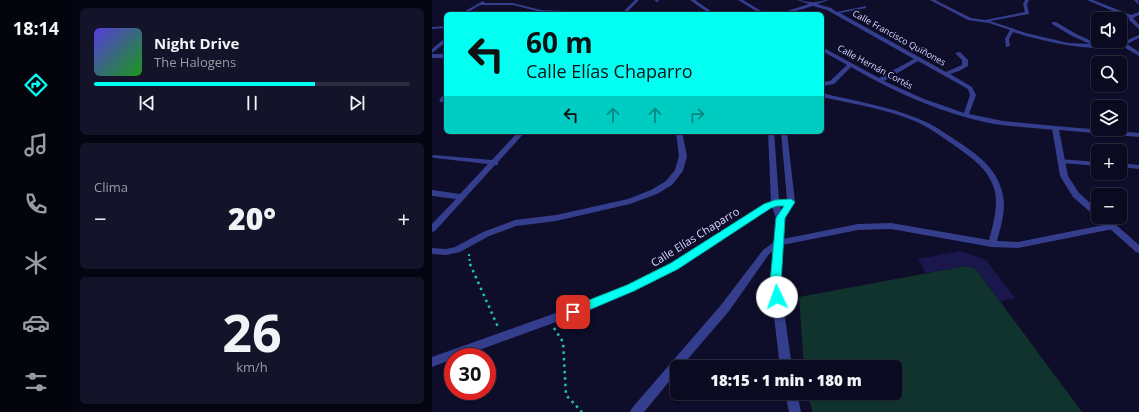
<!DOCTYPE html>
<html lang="es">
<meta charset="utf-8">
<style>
body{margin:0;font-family:"Open Sans",sans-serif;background:#131329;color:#f1f3f6;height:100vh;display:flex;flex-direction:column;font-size:15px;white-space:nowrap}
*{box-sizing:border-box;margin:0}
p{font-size:13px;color:#999aa5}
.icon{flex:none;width:22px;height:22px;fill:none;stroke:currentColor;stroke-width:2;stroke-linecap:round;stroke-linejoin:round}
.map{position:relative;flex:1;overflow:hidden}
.sheet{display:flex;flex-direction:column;gap:8px;padding:8px;background:#060612;width:360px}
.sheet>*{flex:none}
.banner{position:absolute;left:12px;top:12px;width:380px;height:122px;border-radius:6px;box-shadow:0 1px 3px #0004,0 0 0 1px #2a2b3e;background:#02fff2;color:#111;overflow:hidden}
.fabs{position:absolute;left:659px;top:12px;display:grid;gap:8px}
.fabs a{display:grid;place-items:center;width:36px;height:36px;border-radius:6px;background:#0a0a20;box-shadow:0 1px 3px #0004,0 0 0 1px #2a2b3e;font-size:20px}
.speed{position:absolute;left:12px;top:348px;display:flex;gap:8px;font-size:20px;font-weight:700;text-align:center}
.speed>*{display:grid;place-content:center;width:52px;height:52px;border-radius:50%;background:#0a0a20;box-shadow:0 1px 3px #0004,0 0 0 1px #2a2b3e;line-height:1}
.speed .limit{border:6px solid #d22;background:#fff;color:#111}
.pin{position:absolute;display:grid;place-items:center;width:34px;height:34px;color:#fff;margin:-17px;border-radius:8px;box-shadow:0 2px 6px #0006}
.me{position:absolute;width:44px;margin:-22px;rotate:357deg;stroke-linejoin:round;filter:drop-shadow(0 0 3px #0008)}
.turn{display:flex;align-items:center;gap:14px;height:84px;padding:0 16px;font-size:18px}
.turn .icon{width:52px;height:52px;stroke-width:2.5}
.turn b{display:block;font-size:28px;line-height:34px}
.lanes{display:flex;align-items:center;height:38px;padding:0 16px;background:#0003;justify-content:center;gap:20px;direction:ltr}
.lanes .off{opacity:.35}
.big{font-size:30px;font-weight:800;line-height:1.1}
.sheet .card{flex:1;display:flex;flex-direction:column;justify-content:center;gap:6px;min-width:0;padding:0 14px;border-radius:6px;background:#131329}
.sheet .dial{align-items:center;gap:0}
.dial b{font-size:52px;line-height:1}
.song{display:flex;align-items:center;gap:12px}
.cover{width:48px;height:48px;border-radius:6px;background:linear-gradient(135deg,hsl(250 70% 55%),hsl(120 70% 35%))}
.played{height:4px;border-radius:2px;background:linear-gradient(90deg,#02fff2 70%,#2a2b3e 70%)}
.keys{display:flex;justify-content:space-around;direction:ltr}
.heat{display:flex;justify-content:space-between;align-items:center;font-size:22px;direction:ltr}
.trip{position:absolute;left:238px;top:360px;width:232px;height:40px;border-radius:6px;background:#0a0a20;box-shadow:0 1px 3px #0004,0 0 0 1px #2a2b3e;font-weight:800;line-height:40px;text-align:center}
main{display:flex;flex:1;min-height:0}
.tabs{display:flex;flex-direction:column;width:72px;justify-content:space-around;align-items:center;background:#04040d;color:#999aa5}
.tabs .icon{width:28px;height:28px}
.tabs .on{color:#02fff2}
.tabs b{font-size:18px;color:#f1f3f6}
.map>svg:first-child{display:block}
.green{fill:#10342d}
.building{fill:#1a174d}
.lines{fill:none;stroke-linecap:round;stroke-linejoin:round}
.path-far1{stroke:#23c6a4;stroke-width:2;stroke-dasharray:2 3;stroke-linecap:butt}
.path{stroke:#23c6a4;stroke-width:2.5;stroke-dasharray:2.5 4;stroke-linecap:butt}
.minor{fill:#343e8d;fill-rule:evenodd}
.tertiary{fill:#343e8d;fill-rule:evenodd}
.route{fill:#02fff2;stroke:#01a69d}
.labels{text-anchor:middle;stroke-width:4;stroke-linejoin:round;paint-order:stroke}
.far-street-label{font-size:9px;fill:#d6d7ff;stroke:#0e0d2a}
.street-label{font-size:11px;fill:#d6d7ff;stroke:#0e0d2a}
</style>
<main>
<nav class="tabs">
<b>18:14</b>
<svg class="icon on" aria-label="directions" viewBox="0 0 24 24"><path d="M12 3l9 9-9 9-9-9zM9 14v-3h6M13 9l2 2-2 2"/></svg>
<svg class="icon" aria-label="music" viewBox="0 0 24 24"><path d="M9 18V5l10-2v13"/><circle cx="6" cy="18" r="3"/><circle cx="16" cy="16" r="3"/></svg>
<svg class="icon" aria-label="phone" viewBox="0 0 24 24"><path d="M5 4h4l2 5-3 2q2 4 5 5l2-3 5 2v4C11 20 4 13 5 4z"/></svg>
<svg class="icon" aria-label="climate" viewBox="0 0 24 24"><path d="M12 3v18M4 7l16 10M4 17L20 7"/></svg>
<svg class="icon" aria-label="car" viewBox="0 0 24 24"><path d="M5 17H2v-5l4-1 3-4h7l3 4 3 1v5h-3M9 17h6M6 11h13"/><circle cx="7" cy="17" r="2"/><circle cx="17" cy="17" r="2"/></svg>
<svg class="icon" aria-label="filters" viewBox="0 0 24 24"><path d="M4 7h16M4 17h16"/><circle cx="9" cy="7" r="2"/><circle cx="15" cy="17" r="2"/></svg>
</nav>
<section class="sheet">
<div class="card">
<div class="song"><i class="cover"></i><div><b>Night Drive</b><p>The Halogens</p></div></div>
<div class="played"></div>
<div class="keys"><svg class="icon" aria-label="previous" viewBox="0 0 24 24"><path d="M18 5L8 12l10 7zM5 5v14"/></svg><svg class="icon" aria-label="pause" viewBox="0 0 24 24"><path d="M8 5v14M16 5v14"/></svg><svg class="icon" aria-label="next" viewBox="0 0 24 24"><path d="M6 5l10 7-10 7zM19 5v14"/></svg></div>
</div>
<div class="card"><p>Clima</p>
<div class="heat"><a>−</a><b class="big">20°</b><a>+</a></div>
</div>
<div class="card dial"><b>26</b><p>km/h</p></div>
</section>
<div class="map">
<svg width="707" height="412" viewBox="0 0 707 412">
<rect width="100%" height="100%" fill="#0e0d2a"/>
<path class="green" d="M534 266 544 269 650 412H381L374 393H463V367H372L367 297Z"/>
<path class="building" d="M528 251 554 260 583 298 568 302 544 269 534 266 494 273 486 259Z"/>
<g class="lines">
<path class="path-far1" d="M37 254 38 265"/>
<path class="path" d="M38 264 66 327
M122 328 131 342 134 395 150 412"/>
<path class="minor" d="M203 0H207L193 14H189Z
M222 0H226L227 1 225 2Z
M258 0H263L283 14H278Z
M306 0H311L334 14H329Z
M365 0C370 0 374 2 379 2 385 3 391 0 397 0L385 4 399 8 405 12 434 6V8L408 13 514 72 530 65V60L523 53 528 52 536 60V66L527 71 518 74 540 87 544 95 537 114 571 121 623 126 626 128 623 130C603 128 582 127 562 124 511 114 464 93 419 67L402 84 390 86V82L398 81 415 65 390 51V47L447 78 482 59 395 10 381 6 353 14H346L377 4ZM486 61 536 89 538 95 532 113 492 99 452 81Z
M498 0H503L539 18 553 20 593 12 591 4 593 0H597L595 4 597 14 558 21 594 33 636 43 658 44 640 36 620 24V22H624L644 34 662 42 661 44 680 45 689 43 707 35V38L695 44 707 52V56L690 46C662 53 609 41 581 32L577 39 578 46 574 47 573 39 578 30 557 23 536 20Z
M655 0H661L699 15 707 12V15L701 18 707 25V29L697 20V18Z
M702 0H706L707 5Z
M51 1 53 3H81L109 10 181 13 183 14 109 12 81 5H48L33 14H28Z
M14 26V28L0 29V27Z
M12 39H14V42L0 53V49Z
M0 54H14V58H0Z
M390 93C422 101 456 106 487 119 503 125 517 136 531 145 550 158 567 172 571 196 574 211 569 226 565 241L586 242 681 223 684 224 685 226 684 228 681 229 586 248 560 247 459 229 426 230 350 245 348 283 360 367H348L338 283 341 251 337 254 297 311 249 367H245V372L212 412H198L200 408 289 305 331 250 342 242 344 218 340 207 246 269 201 291 157 310 28 357H21V359L0 367V357L149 304 195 285 240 263 339 202 336 132H342L347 200H355L349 132H355L363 202 352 218 351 239 426 224 459 223 557 240C561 225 566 208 563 192 558 171 543 160 526 148 513 139 500 129 485 122 455 109 421 104 390 97ZM348 205H353L349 210Z
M14 94V100L12 102H8C6 100 11 95 14 94Z
M86 132H93L66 162V165H63L3 231 0 232V224L24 199 0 196V190L28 194 56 164 3 158 0 157 1 155 60 160Z
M244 132H250L255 156 251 171 240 185 225 194 198 204 124 221 84 226 57 236 28 252 14 255 0 254V248L14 249 23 247 51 232 83 220 124 215 196 199 219 190 234 181 243 170 247 156Z
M627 159 666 162V166L630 163H627L626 161Z
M688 163 707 165V169L688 167Z
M353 393H365L369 412H357Z"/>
<path class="tertiary" d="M623 126 707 133V137L627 130 636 176 647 193 666 210V217H675L707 245V253L704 252 667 219 666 217 663 216 641 197 628 176 620 128Z"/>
</g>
<path class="route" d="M359 199 363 202 353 218 349 283 350 297 349 300 345 302 341 300 338 283 344 218 352 206H345L339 208 246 269 202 291 145 315 141 317 137 315 135 312 137 308 195 285 239 263 332 204 343 200Z"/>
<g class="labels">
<g class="far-street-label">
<text transform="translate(467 38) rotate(29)" y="3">Calle Francisco Quiñones</text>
<text transform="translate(443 67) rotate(28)" y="3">Calle Hernán Cortés</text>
</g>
<g class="street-label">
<text transform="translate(263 237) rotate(-32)" y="4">Calle Elías Chaparro</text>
</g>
</g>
</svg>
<div class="fabs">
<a><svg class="icon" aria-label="sound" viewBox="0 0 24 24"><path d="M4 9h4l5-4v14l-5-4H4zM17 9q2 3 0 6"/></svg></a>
<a><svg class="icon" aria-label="search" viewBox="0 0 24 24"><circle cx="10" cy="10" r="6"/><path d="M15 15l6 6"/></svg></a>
<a><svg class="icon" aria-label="layers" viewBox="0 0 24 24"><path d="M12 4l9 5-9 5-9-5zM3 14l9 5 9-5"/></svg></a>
<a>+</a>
<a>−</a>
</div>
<div class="speed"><div class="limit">30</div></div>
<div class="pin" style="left:141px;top:312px;background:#d93025"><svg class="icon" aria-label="arrive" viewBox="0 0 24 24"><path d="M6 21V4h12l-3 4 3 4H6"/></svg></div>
<svg class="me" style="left:345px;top:297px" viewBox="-20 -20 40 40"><circle r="19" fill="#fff"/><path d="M0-13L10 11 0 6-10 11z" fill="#02fff2"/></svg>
<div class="trip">18:15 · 1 min · 180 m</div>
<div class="banner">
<div class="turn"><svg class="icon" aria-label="left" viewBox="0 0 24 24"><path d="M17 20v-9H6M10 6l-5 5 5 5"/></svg><div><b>60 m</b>Calle Elías Chaparro</div></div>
<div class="lanes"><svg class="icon" aria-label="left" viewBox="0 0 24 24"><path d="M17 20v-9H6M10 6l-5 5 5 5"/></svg><svg class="icon off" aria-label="ahead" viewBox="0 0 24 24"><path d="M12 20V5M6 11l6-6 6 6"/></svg><svg class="icon off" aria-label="ahead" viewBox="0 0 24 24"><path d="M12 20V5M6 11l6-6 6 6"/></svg><svg class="icon off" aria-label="right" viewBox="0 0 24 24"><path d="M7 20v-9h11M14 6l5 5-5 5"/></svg></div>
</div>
</div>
</main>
